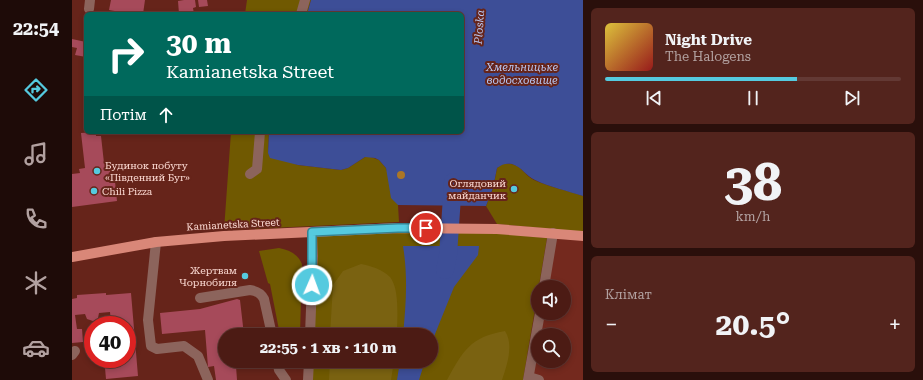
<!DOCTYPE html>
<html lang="uk">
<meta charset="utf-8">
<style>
body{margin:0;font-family:"Roboto Serif",serif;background:#53241d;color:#f1f3f6;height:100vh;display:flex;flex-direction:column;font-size:15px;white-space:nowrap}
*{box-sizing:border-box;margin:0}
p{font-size:13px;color:#b2a1a0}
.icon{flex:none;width:22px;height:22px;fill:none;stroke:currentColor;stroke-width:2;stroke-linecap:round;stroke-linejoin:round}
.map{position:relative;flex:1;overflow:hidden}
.sheet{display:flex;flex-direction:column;gap:8px;padding:8px;background:#2a0f0b;width:340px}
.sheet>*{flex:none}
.hud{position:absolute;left:12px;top:12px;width:380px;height:122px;border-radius:6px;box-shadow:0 2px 6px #0003,0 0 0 1px #633934;background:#00695c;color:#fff;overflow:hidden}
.tools{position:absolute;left:459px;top:280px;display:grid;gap:8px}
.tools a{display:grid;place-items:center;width:40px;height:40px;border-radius:50%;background:#4c1b14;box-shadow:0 2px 6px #0003,0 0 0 1px #633934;font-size:20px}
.speed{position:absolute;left:12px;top:316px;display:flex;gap:8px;font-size:20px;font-weight:700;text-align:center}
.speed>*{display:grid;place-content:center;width:52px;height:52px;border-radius:50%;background:#4c1b14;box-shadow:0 2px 6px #0003,0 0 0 1px #633934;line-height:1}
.speed .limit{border:6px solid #d22;background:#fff;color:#111}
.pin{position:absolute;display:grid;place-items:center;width:34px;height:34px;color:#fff;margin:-17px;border:2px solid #fff;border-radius:50%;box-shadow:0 1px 4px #0007}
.me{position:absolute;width:44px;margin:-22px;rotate:2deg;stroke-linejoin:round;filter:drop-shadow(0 0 3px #0008)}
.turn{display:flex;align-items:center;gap:14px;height:84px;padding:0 16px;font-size:18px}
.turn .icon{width:52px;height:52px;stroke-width:2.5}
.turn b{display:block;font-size:28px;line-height:34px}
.then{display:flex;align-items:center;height:38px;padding:0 16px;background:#0003;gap:8px;font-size:15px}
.big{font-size:30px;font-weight:700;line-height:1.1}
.sheet .tile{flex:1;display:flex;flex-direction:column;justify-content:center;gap:6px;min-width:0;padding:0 14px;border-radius:6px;background:#53241d}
.sheet .dial{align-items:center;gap:0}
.dial b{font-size:52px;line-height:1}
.song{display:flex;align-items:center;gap:12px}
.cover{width:48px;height:48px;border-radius:6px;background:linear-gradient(135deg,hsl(50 70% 55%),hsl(0 70% 35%))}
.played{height:4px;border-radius:2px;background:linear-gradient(90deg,#55cadf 65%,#633934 65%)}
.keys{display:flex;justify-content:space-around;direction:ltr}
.heat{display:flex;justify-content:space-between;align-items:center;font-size:22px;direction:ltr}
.trip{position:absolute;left:146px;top:328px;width:220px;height:40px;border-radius:20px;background:#4c1b14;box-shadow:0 2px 6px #0003,0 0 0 1px #633934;font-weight:700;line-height:40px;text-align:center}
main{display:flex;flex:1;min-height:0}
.tabs{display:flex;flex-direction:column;width:72px;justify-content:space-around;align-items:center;background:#1e0b08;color:#b2a1a0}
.tabs .icon{width:28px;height:28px}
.tabs .active{color:#55cadf}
.tabs b{font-size:18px;color:#f1f3f6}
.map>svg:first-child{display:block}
.built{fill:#74291e}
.green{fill:#705901}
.forest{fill:#7a6211}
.water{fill:#3d4e97}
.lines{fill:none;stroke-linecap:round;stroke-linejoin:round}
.river{stroke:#3d4e97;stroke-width:18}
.building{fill:#a64a5a}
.minor{stroke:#8c645c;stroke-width:10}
.major{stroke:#d98778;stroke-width:10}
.tree{fill:#ab7626}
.route-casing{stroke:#378391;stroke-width:10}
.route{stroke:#55cadf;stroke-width:7}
.poi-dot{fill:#55cadf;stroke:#66241a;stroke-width:1.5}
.labels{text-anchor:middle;stroke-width:4;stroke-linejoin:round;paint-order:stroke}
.poi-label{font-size:10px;fill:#fddbd4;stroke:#66241a;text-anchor:start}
.street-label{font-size:10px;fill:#fddbd4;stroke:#66241a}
.water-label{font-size:11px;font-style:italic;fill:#bac7f1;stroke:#66241a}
</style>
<main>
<nav class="tabs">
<b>22:54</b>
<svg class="icon active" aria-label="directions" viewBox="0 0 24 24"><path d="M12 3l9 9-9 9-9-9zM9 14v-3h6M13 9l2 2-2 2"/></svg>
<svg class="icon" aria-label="music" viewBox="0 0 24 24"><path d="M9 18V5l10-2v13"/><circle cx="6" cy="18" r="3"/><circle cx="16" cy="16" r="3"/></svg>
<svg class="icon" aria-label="phone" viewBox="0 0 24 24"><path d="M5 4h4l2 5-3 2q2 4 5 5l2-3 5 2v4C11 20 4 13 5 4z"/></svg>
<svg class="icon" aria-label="climate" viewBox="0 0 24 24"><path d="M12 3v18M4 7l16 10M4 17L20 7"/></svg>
<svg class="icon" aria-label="car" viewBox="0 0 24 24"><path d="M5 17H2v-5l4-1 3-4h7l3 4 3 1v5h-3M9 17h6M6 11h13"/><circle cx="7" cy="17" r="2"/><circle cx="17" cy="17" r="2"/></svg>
</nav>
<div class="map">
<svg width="511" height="380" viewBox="0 0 511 380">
<rect width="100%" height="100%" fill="#66241a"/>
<path class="built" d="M484 239 511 241V380H460L466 344V361H492V335H468L471 313H492V287H476Z"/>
<path class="green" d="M175 0H239L235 14H173Z
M159 132H197L196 153 226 165 269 170 276 168 293 157H299L307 160 314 168 326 205 327 222 152 230Z
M430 164C450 162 449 173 462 180 475 186 497 191 511 196V232L425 224 414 206 421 189 425 168Z
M326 233H425L475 238 451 380H240L241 361H359V335H242L245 236Z
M207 248C217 250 226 254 230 264L228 335H208L198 284 196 283 187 251Z"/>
<path class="forest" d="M289 264C299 266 310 269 318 277 328 289 325 320 325 335H258L261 285 271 271Z
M433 331C442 345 435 365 430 380H375C391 351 398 337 433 331Z
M258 361H322L319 380H257Z"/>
<path class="water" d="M239 0H511V196C496 191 477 187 463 180 454 176 450 167 440 164 434 163 430 164 425 168L421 188 414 206 326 205 319 198 314 168 307 160 303 158 293 157 276 168 269 170 226 165 198 158 196 153 197 132H390V14H235Z
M331 246H407L406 255 382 287 359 344V335H331C334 304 336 277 331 246Z
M328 361H353L347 380H325Z"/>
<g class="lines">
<path class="river" d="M373 270 376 255 381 182"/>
</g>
<path class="building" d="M39 0H73L71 14H60L37 10Z
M112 0H123L124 7 121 8 122 14H107L106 1Z
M126 0H135L136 6 127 7Z
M0 39 14 42V57L3 55 5 48 0 47Z
M24 132V136H29L32 163 41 162 45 201 0 207V174L8 173 7 169 13 168 9 133Z
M34 293V295L59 293 66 376 34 379 33 368 41 367 40 359H55V325H34V324L39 323 38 312 27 313 26 318 21 321 15 319 13 314 3 315 5 329H10L11 342 0 343V299L5 298V295Z
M165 299 168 300 172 335H153V361H173L164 366 165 380H144L142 366 136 367 133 330 90 334 88 313 128 309Z"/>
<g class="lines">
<path class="minor" d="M17 9 18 0
M229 14 233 0
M178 174 185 169 188 132
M84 242 76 320 79 346 85 349 112 346 126 356 136 380
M472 287 481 233
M128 298 178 290C185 291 189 293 192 299L200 335
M238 335 241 256 240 232
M0 355 3 351
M205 361 207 370 214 380
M457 377 467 380
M236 380 237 361
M456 380 468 313"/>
<path class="major" d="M0 257 84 242 152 236 326 228 425 229 511 236"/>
</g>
<circle class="tree" cx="329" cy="175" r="4"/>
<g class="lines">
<g class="route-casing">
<path id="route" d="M240 285V232L326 228H354"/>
</g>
<use href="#route" class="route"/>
</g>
<g class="poi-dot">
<circle cx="25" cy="171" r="4"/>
<circle cx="442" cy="189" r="4"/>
<circle cx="22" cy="191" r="4"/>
<circle cx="173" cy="276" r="4"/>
</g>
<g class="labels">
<g class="poi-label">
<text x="33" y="169">Будинок побуту<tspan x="33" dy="12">«Південний Буг»</tspan></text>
<text x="434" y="187" text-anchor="end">Оглядовий<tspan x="434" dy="12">майданчик</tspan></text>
<text x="30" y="195">Chili Pizza</text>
<text x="165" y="274" text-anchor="end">Жертвам<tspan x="165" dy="12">Чорнобиля</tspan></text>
</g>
<g class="street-label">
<text transform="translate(161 224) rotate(-3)" y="4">Kamianetska Street</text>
</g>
<g class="water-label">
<text transform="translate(407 27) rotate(-86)" y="4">Ploska</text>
<text x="450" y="71">Хмельницьке<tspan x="450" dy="13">водосховище</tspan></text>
</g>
</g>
</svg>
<div class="tools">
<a><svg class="icon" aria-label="sound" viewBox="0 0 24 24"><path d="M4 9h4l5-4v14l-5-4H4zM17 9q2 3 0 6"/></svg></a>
<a><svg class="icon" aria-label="search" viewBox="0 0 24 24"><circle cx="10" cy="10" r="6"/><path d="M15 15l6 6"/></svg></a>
</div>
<div class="speed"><div class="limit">40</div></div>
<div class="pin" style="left:354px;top:228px;background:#d93025"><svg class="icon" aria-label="arrive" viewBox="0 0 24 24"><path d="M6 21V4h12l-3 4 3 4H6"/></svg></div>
<svg class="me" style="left:240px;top:285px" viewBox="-20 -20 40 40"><circle r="17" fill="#55cadf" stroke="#fff" stroke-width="3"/><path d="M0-11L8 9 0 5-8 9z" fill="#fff"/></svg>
<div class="trip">22:55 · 1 хв · 110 m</div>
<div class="hud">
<div class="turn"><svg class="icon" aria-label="right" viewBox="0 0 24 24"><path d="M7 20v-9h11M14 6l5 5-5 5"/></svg><div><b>30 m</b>Kamianetska Street</div></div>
<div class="then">Потім<svg class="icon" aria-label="ahead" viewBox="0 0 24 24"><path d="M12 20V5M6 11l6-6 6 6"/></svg></div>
</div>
</div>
<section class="sheet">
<div class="tile">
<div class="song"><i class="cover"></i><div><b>Night Drive</b><p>The Halogens</p></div></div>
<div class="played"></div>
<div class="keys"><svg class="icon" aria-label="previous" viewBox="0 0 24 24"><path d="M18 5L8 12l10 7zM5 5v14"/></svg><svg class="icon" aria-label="pause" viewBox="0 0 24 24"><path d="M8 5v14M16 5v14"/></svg><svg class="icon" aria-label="next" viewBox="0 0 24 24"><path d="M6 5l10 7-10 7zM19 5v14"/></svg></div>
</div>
<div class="tile dial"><b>38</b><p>km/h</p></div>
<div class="tile"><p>Клімат</p>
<div class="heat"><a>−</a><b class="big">20.5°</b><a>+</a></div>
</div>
</section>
</main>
